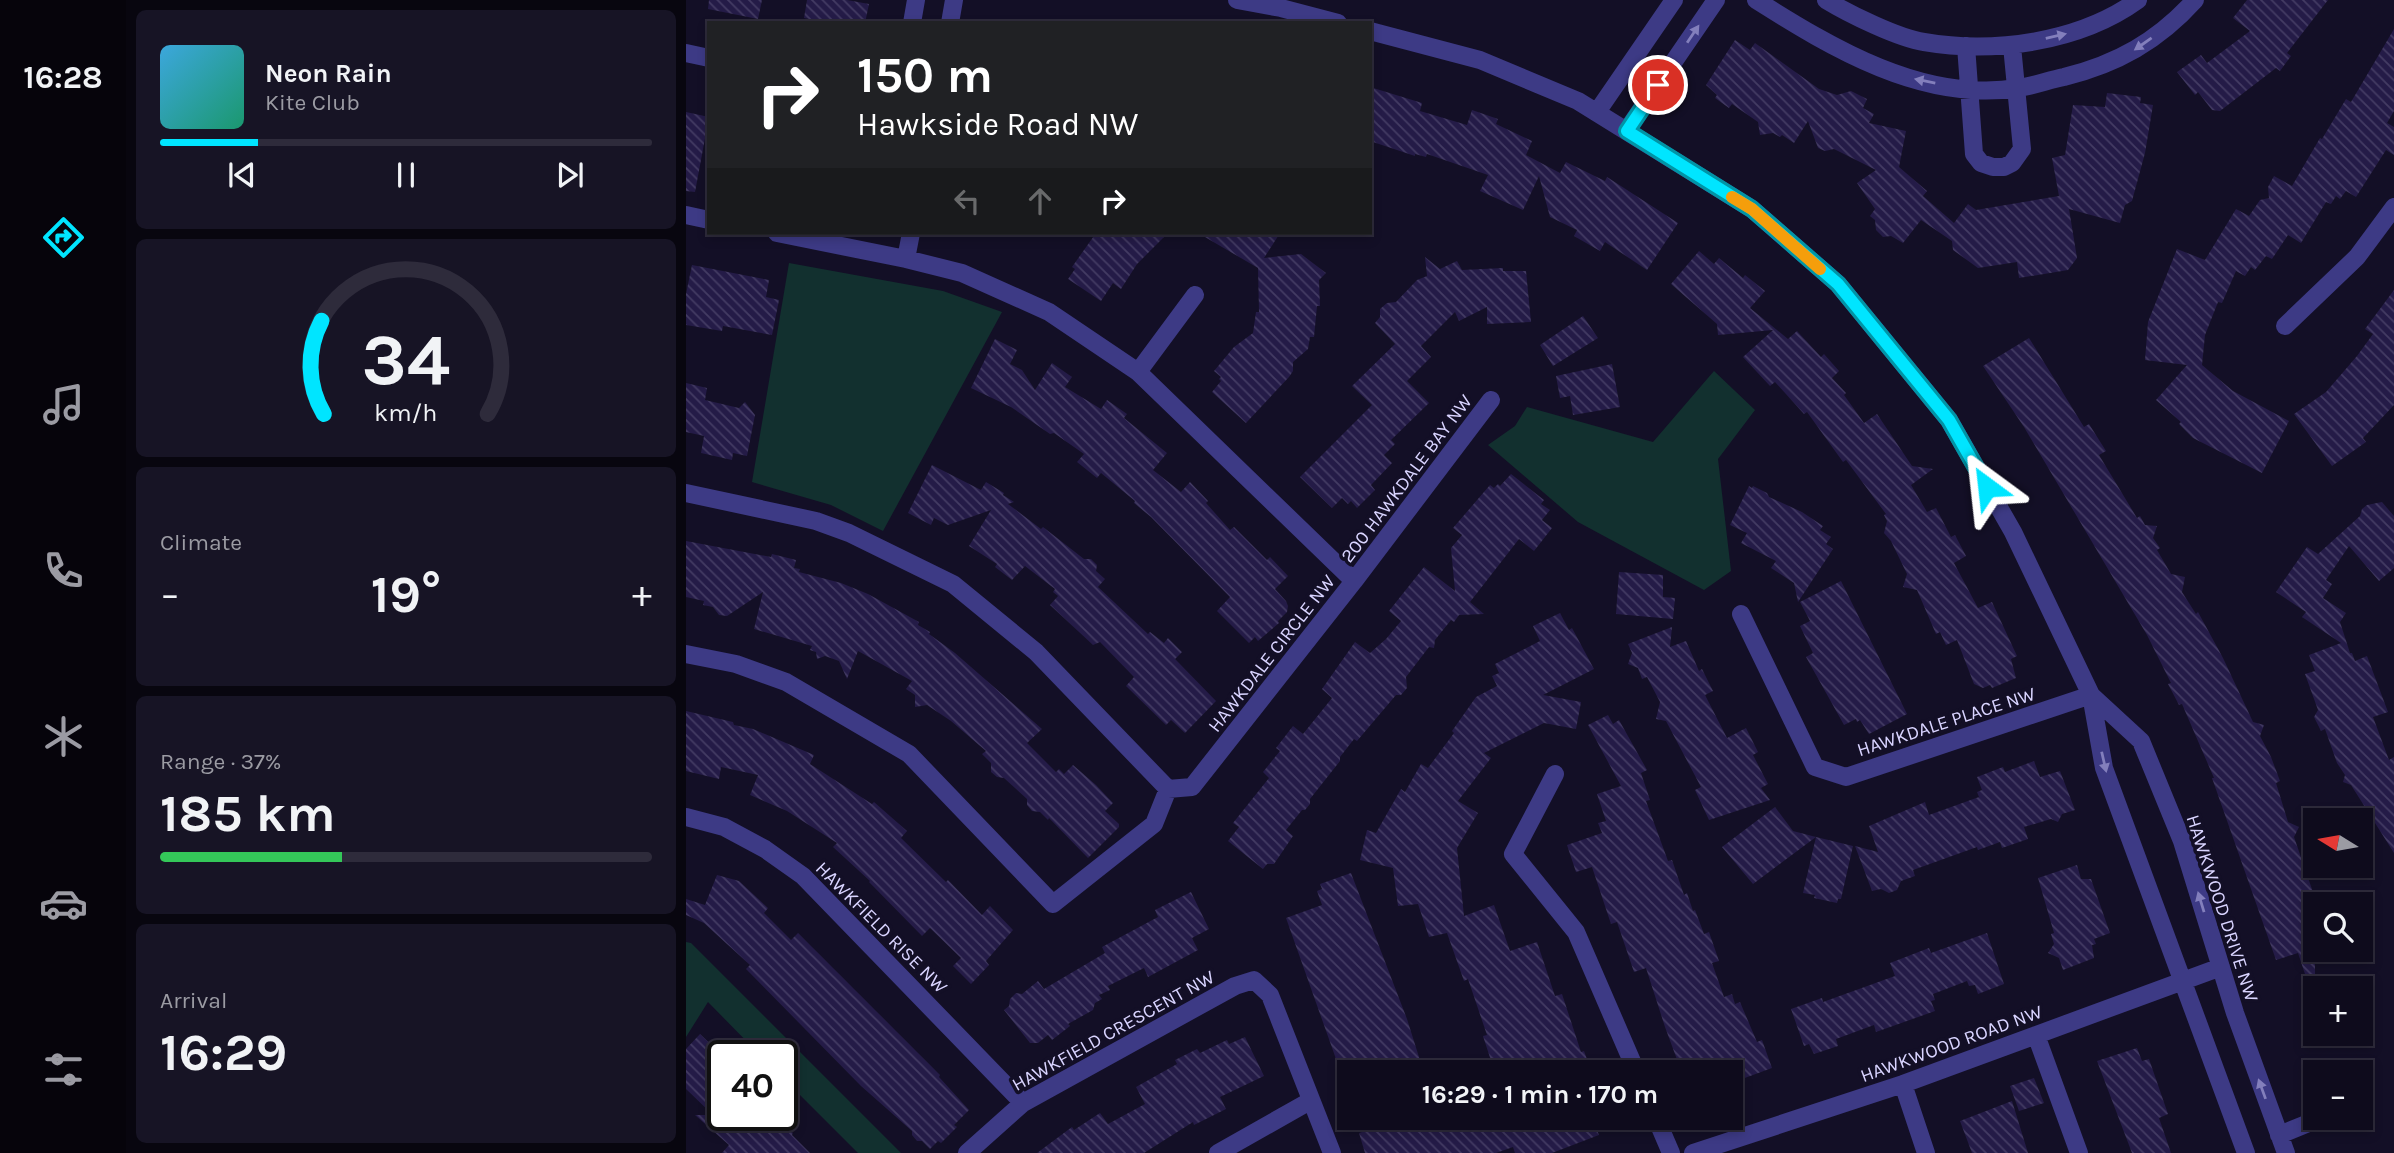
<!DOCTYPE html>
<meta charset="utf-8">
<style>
body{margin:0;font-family:Karla,sans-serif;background:#171425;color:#f1f3f6;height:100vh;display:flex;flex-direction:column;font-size:26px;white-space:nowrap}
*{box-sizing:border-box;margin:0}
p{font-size:23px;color:#9b9ba3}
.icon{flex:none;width:38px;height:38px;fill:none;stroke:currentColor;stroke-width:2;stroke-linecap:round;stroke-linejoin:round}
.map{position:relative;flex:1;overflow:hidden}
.details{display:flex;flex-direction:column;gap:10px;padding:10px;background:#08060f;width:560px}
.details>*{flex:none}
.hud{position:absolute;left:21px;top:21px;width:665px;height:214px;border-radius:0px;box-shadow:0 4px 10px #0003,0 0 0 2px #2e2b3b;background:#202124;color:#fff;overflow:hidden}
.needle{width:46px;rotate:281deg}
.tools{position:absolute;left:1617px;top:808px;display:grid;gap:14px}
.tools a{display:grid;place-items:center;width:70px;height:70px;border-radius:0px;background:#0e0b1c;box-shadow:0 4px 10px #0003,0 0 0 2px #2e2b3b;font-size:35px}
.speed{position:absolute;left:21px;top:1040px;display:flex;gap:14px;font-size:35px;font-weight:700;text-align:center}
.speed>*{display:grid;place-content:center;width:91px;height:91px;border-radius:50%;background:#0e0b1c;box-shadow:0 4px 10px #0003,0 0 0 2px #2e2b3b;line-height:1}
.speed .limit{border:4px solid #111;border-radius:10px;background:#fff;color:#111}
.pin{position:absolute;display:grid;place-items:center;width:60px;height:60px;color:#fff;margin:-30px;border:4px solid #fff;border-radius:50%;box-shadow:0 2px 7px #0007}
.me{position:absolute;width:77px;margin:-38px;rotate:330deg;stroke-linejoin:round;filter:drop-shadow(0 0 5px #0008)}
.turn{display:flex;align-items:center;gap:24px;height:147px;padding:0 35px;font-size:32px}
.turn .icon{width:91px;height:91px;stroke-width:2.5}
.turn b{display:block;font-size:49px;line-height:60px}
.lanes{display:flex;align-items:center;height:66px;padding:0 35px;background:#0003;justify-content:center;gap:35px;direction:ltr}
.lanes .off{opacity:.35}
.big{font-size:52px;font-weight:700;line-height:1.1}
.details .tile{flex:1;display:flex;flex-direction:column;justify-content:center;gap:10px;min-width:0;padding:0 24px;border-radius:10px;background:#171425}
.details .dial{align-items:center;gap:0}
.dial svg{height:182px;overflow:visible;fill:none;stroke:#2e2b3b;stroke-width:7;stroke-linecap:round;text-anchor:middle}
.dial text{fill:#f1f3f6;stroke:none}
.song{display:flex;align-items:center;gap:21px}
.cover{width:84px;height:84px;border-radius:10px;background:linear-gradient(135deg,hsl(200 70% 55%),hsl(160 70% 35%))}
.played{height:7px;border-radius:4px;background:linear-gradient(90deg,#00e5ff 20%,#2e2b3b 20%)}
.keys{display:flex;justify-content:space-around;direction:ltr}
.heat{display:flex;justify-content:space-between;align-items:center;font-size:38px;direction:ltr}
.charge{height:10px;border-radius:5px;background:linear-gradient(90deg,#34c759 37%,#2e2b3b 0)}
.trip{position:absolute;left:651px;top:1060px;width:406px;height:70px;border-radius:0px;background:#0e0b1c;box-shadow:0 4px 10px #0003,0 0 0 2px #2e2b3b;font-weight:700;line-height:70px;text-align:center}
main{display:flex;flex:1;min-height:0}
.tab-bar{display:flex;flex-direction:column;width:126px;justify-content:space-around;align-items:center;background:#06040b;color:#9b9ba3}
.tab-bar .icon{width:49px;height:49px}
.tab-bar .on{color:#00e5ff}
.tab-bar b{font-size:32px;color:#f1f3f6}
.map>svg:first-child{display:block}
.park{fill:#12302f}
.building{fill:url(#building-back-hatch)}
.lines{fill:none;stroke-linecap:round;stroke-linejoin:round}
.minor{stroke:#3d3a85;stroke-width:18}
.oneway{fill:#837fbc}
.route-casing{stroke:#0095a6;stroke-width:18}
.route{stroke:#00e5ff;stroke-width:12}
.slow{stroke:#f59e0b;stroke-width:12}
.labels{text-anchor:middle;stroke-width:7;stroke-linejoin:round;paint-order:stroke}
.street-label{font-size:19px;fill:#d9d4ff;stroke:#130f26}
</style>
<main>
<nav class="tab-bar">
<b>16:28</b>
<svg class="icon on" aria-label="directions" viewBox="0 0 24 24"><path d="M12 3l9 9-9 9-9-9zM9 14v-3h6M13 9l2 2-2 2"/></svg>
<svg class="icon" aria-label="music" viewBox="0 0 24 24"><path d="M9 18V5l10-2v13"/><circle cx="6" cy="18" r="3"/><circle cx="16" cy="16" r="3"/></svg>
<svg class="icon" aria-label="phone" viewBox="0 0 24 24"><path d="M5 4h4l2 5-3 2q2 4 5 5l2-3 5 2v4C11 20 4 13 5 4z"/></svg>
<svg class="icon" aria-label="climate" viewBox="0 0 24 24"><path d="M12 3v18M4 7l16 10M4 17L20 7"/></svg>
<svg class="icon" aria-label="car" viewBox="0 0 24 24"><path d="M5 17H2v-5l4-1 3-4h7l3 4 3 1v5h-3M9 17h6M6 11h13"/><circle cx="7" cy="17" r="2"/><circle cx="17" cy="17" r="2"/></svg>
<svg class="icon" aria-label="filters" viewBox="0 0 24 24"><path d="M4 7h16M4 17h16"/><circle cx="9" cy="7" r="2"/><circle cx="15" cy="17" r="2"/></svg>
</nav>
<section class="details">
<div class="tile">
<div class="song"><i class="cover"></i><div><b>Neon Rain</b><p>Kite Club</p></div></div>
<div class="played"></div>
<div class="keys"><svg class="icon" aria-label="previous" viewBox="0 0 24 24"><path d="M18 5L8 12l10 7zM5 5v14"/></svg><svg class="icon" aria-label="pause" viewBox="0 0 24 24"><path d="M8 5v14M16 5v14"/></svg><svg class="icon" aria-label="next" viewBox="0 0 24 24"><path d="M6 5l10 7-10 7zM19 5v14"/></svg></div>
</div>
<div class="tile dial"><svg viewBox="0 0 100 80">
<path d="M14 69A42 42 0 1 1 86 69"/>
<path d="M14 69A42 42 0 0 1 13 28" stroke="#00e5ff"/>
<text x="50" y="56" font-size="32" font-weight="700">34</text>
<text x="50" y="72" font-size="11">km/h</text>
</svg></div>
<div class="tile"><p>Climate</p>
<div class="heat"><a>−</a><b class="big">19°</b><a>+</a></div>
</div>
<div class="tile"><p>Range · 37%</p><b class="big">185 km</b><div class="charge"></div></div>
<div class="tile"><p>Arrival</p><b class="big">16:29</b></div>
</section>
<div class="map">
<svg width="1708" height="1153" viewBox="0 0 1708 1153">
<defs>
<pattern id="building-back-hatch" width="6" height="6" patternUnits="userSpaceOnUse" patternTransform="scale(1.75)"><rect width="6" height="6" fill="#241b47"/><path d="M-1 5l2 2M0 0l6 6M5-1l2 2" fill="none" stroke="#433b63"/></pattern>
</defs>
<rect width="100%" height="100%" fill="#130f26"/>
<path class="park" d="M103 263 257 291 316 312 197 531 145 505 66 482Z
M1028 371 1069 410 1032 459 1045 571 1018 590 892 522 802 445 829 426 841 407 967 442Z
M0 942 5 943 215 1153H172L96 1077V1055H74L22 1002 0 1037Z"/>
<path class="building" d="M23 0H76L72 19 22 9Z
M121 0H161L183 4 179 23H143L118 18Z
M1561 0H1642L1601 53 1605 56 1594 71 1590 68 1534 111 1526 110 1512 92 1509 95 1491 72 1515 55 1521 63 1564 31 1547 18Z
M1708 29V111L1701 123 1708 127V155L1700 150 1670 197 1660 191 1654 199 1650 196 1645 204 1640 202 1615 243 1602 235 1586 259 1580 256 1569 270 1565 267 1559 276 1550 271 1536 303 1532 302 1519 335 1516 365 1547 391 1603 421 1576 473 1507 438 1493 424 1495 422 1470 400 1501 365 1459 360 1462 322 1491 249 1519 260 1550 209 1563 216 1574 200 1583 198 1582 187 1588 176 1606 186 1634 138 1636 139 1660 99 1665 102Z
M1049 40 1064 50 1069 43 1133 89 1151 95 1165 91 1181 99 1177 108 1188 114 1183 123 1220 131 1213 167 1241 191 1237 196 1268 223 1282 204 1290 210 1373 196 1366 158 1379 155 1387 105 1419 107 1421 93 1455 97 1454 103 1467 105 1459 153 1446 201 1439 205 1434 223 1383 209 1391 258 1382 270 1333 278 1331 262 1292 268 1267 250 1266 241 1235 220 1217 243 1205 236 1197 237 1190 230 1189 220 1184 216 1189 209 1171 183 1190 170 1148 149 1139 151 1132 148 1122 121 1108 143 1096 135 1094 137 1087 133 1074 135 1072 122 1046 104 1043 108 1029 98 1031 95 1020 85Z
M684 87 736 103 734 111 781 125 786 110 812 119 810 124 846 141 840 155 874 173 880 162 919 181 921 177 992 223 961 270 919 242 914 251 888 236 891 230 864 217 853 176 837 210 794 191 802 175 741 154 740 157 729 154V156L684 141Z
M0 112 23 117 9 192 0 191Z
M410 233H482L451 264 435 289 427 283 415 301 382 279 389 269 386 267Z
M512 233H594L578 258 615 254 640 273 633 280 634 306H631L628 337H624L622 349 607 362V371L603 377 560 423 526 392 535 381 533 379 535 377 528 371 548 347 567 333 570 312H573L572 268Z
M1013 251 1028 264 1033 258 1057 278 1059 275 1079 291 1064 308 1102 339 1111 331 1135 357 1138 354 1153 371 1146 378 1160 393 1158 395 1178 423 1191 414 1226 466 1247 469 1225 485 1241 512 1250 508 1265 537 1269 535 1280 556 1268 563 1292 608 1306 602 1331 656 1325 659 1330 678 1306 688 1304 685 1297 688 1288 684 1271 640 1260 645 1254 632 1250 634 1231 590 1217 587 1221 574 1205 541 1198 533 1201 521 1198 515 1200 514 1160 460 1157 462 1121 412 1118 414 1089 382 1084 386 1057 357 1087 330 1032 335 1031 324 985 284Z
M739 257 754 269 771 261 776 270 817 268V271H840L845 322 801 324V307L773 321 769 312 735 346 745 357 721 381 743 403 705 440 709 444 698 455 706 463 685 485 689 490 671 508 665 501 662 504 656 498 646 508 614 477 686 405 666 386 709 344 689 323 694 317V309L701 303 710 302 731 280 741 276Z
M6 265 83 280 80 297 93 300 86 335 37 326 36 331 0 325V294Z
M1708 290V405L1677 438 1680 442 1646 466 1608 414 1640 392 1671 356 1687 334 1679 329Z
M897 316 912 338 867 366 854 345Z
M1343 338 1398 427 1403 424 1420 451 1413 455 1451 518 1454 516 1459 525 1471 526 1467 538 1474 548 1471 550 1485 574 1499 577 1496 592 1510 614 1512 612 1537 658 1567 722 1578 725 1574 736 1585 757 1594 781 1590 783 1602 822 1613 827 1608 837 1629 898V994L1626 995 1612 953 1590 960 1526 778H1528L1496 704 1493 705 1482 684 1485 683 1461 635 1338 427 1297 366Z
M309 339 331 350 324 364 336 370 349 390 366 363 386 377 379 387 415 409 421 400 441 414 438 418 481 453 467 470 495 492 504 482 522 501 520 503 544 530 548 527 581 560 584 557 602 576 589 589 600 601 602 606 601 612 592 621 593 623 572 641 569 637 563 643 531 611 544 597 465 517 448 503 449 501 415 473 411 478 391 462 398 454 368 433 364 434 325 407 285 388Z
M926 364 934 407 887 415 884 396 874 398 870 376Z
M0 383 21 388 19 400 53 408 59 402 69 415 61 456 47 453 46 460 15 453 18 436 0 432Z
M246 465 295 490 300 482 318 493 317 495 328 502 322 504 355 529 357 527 398 559H405L411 565 410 571 419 579 412 587 462 634 464 632 478 643 482 638 496 652 489 659 530 701 499 733 485 720 480 725 440 686 448 677 414 642 407 645 364 605 372 596 367 592 369 589 339 566 326 580 309 567 311 564 283 546 305 510 262 525 248 518 245 525 222 513Z
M825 474 858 500 855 504 864 510 856 520 866 528 848 551 833 539 784 602 798 614 773 615 768 622 765 620 749 640 748 648 743 647 720 677 721 688 715 695H710L671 741 668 739 654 757V761L624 799V804L619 810H616L600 830 607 836 588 864H581L577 869 542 841 553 827 547 823 583 778 577 772 594 751 590 748 607 726 617 734 646 698 636 689 669 642 684 653 700 639 715 621 703 611 738 567 769 591 765 548 776 535 767 528 804 485 808 488 812 484 814 486Z
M1063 486 1066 488 1067 486 1081 493 1083 497 1116 512 1137 526 1134 530 1145 537 1140 544 1147 549 1112 602 1108 583 1085 568 1090 561 1055 543 1061 533 1044 525Z
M1696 502 1708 516V568L1693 581 1663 546 1640 580 1646 584 1637 598 1660 613 1654 622 1664 653H1666L1669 661 1681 656 1702 712 1687 717 1703 760 1708 757V853L1665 785 1657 782 1659 775 1651 763 1639 729 1635 731 1628 717 1632 710 1619 674 1629 671 1623 655 1655 643 1616 617 1620 612 1590 592 1621 547 1632 554 1674 516 1676 509 1681 505Z
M0 541 85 557 86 554 110 560 108 568 114 569 113 572 155 583 182 594 233 622 232 625 244 632 243 634 269 653 356 729 341 743 370 772 373 769 378 774 387 765 410 785 427 803 419 811 433 824V827L402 858 363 818 362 820 354 812 346 811 341 805V799L318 778 311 777 305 772V763L296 754 300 751 265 721 241 705 229 707V695L220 689 226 681 172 651 161 679 153 661 139 656 131 659 130 652 124 650 126 646 68 629 77 592 41 616 33 615 27 607 17 605 18 601 0 597Z
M933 572 977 575V597L989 598 987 619 930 614Z
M1155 581 1221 714 1183 734 1174 720 1171 722 1170 719 1158 725 1120 657 1127 653 1114 626 1124 621 1114 602Z
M874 613 883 630 886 628 908 669 857 695 895 702 890 729 858 723 798 753 805 758 772 801 792 813 771 848 778 916 808 905 824 951 851 942 869 996 876 994 895 1052 898 1051 906 1073H809L797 1036 801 1035 782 979 778 981 761 933 743 937 732 904 712 906 707 868 674 860 681 830 690 833 715 789 719 792 735 764 742 768 768 733 766 731 790 697 811 686 806 676 813 673 809 664 854 641 847 626Z
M986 627 984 647 1000 641 1013 671 1016 669 1027 691 1019 695 1041 738 1060 728 1072 752 1067 755 1082 784 1075 788 1084 800 1023 820 1009 790 1015 787 980 721 970 719 974 702 961 677 956 679 952 668 942 664 946 653 942 644Z
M0 711 47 722 48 725 67 729 128 755 124 764 186 804 188 802 221 831 215 838 260 882 262 880 296 915 304 906 327 930 300 961 303 965 285 984 267 966 275 958 244 928 236 936 183 882 184 881 147 847 151 843 101 811 64 795 72 775 35 767 33 779 0 771Z
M922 715 927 724 933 720 961 770 955 773 964 800 960 801 982 861 986 860 998 895 1001 893 1007 911 1009 910 1018 934 1023 932 1033 961 1026 963 1038 997 1046 994 1049 1004 1054 1002 1071 1042 1076 1040 1086 1068 1045 1083V1073H996L979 1027 960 968 948 972 931 922 925 924 906 867 890 872 881 845 916 833 912 823 920 821 911 794 935 786 902 725Z
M1348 761 1354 777 1374 771 1389 810 1376 814 1372 822 1365 819 1338 827 1342 839 1316 848 1314 842 1292 850 1291 847 1227 870 1229 876 1215 881 1211 890 1203 893 1195 889 1186 891 1169 846 1192 852 1183 826 1239 802 1243 815 1293 797 1291 792 1296 790 1291 777 1317 767 1319 772Z
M1089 807 1107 831 1130 837 1067 884 1036 847Z
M1130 837 1167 846 1155 899H1152L1151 903 1128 898 1129 895 1117 893Z
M1391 865 1395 879H1405L1424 933 1408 939 1410 944 1406 945 1408 958 1377 970 1373 958 1362 953 1368 944 1365 934 1368 933 1352 878Z
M665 873 721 1019 738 1073H655L600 918 636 905 631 891 636 889 634 884Z
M31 875 53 881 82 908 78 913 105 940 112 933 254 1075 253 1077 283 1110 268 1125 271 1127 255 1143 252 1141 244 1149 236 1141H231L226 1135V1131L175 1086 60 969 64 965 18 923 0 915V899L19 905Z
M505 892 523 929 506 938 512 950 462 977 458 968 422 986 424 990 413 995 416 999 409 1003 407 1010 382 1024 384 1026 366 1040 362 1035 352 1043H344L318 1010 323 1006 324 999 330 993 336 994 352 981 358 989 419 953 416 947 472 917 469 910Z
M1301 933 1318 984 1292 994 1289 985 1283 986 1281 981 1247 994 1249 1000 1245 1001 1249 1011 1190 1032 1188 1025 1150 1039 1152 1046 1128 1054 1123 1044 1118 1046 1105 1009 1136 998 1137 1002 1209 976 1204 963 1243 948 1245 953Z
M14 1034 37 1056V1115H86L107 1133 106 1135 124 1153H36L43 1145 9 1115H27L0 1089V1049Z
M559 1037 578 1076 534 1097 540 1109 508 1125 507 1122 458 1153H351L386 1127 388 1130 414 1113 422 1124 459 1104 450 1087 491 1064 489 1060 511 1049 514 1053 541 1040 543 1044Z
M1451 1048 1456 1061 1463 1059 1482 1114 1473 1118 1485 1153H1446L1411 1061Z
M1348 1078 1358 1103 1333 1111 1324 1086Z
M1326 1101 1342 1153H1286L1274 1121Z
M732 1118H906L913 1135 866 1153H829L827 1147 810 1153H679L673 1133 702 1124 703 1128Z"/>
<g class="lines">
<path class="minor" d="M551 0 595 8 652 23
M1070 0C1146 48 1237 103 1332 88 1347 86 1363 80 1378 77 1431 64 1472 41 1509 0
M1140 0C1163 14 1212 38 1238 42 1308 54 1394 42 1452 0
M226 23 230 0
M264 23 268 0
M684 31 794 60 892 101 1066 209 1152 284 1263 420 1327 532 1405 695 1418 768 1560 1153
M1280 46 1288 154 1295 163 1307 167H1318L1326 163 1336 149 1326 46
M0 53 23 58
M911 112 988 0
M941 130 1030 0
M0 215 23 220
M220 259 225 233
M1599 326 1671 257 1708 207
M452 372 509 295
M0 493 130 521 163 533 267 584 350 652 482 789 506 787 668 581 452 372 363 312 276 273 220 259 91 233
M668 581 805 400
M1055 614 1129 767 1160 777 1405 695
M0 654 50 664 100 682 223 754 367 904 468 824 482 789
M1405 695 1455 741 1496 841 1549 1013 1600 1153
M869 774 827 854 890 932 951 1073
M0 817 38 827 79 849 117 876 337 1103
M1350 1035 1393 1153
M1217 1084 1240 1153
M970 1118 985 1153
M1593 1135 1635 1118
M281 1153 337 1103 549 986 568 980 584 995 646 1153
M532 1153 624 1101
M1007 1153 1217 1084 1535 967"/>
</g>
<defs><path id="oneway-solid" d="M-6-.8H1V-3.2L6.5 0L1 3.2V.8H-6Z" transform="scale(1.75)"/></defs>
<g class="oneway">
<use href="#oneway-solid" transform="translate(1007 34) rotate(-56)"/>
<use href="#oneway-solid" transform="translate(1370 36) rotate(-13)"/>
<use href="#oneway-solid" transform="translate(1457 44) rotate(145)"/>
<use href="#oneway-solid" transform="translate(1239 81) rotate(-169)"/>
<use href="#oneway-solid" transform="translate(1418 762) rotate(77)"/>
<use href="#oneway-solid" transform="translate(1515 902) rotate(-107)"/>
<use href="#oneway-solid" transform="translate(1576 1089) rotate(-110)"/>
</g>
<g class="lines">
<g class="route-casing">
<path id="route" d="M972 85 941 131 1066 209 1152 284 1263 420 1301 487"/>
</g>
<use href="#route" class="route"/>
<path class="slow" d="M1046 197 1066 209 1134 269"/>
</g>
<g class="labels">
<g class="street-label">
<text transform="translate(720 478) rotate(-53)" y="7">200 HAWKDALE BAY NW</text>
<text transform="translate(585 653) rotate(-52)" y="7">HAWKDALE CIRCLE NW</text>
<text transform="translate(1260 721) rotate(-18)" y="7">HAWKDALE PLACE NW</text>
<text transform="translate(1537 908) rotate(72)" y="7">HAWKWOOD DRIVE NW</text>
<text transform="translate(196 927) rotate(45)" y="7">HAWKFIELD RISE NW</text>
<text transform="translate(427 1030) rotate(-29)" y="7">HAWKFIELD CRESCENT NW</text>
<text transform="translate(1265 1043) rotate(-20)" y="7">HAWKWOOD ROAD NW</text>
</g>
</g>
</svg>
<div class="tools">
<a><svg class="needle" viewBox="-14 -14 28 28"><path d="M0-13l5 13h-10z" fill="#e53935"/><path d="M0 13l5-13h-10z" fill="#9b9ba3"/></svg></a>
<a><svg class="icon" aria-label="search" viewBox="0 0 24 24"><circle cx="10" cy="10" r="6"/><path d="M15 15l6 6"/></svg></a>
<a>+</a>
<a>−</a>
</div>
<div class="speed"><div class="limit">40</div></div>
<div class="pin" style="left:972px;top:85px;background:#d93025"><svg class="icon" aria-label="arrive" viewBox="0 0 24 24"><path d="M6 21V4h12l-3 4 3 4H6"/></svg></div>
<svg class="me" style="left:1301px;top:487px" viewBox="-20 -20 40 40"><path d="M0-17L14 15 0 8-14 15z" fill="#00e5ff" stroke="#fff" stroke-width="4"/></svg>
<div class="trip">16:29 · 1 min · 170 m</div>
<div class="hud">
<div class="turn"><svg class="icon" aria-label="right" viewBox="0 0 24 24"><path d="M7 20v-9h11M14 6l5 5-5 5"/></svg><div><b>150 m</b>Hawkside Road NW</div></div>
<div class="lanes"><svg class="icon off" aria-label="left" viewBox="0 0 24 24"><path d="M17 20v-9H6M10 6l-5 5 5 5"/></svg><svg class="icon off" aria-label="ahead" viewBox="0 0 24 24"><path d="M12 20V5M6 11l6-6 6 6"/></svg><svg class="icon" aria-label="right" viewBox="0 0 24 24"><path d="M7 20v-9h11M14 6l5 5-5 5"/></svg></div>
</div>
</div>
</main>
